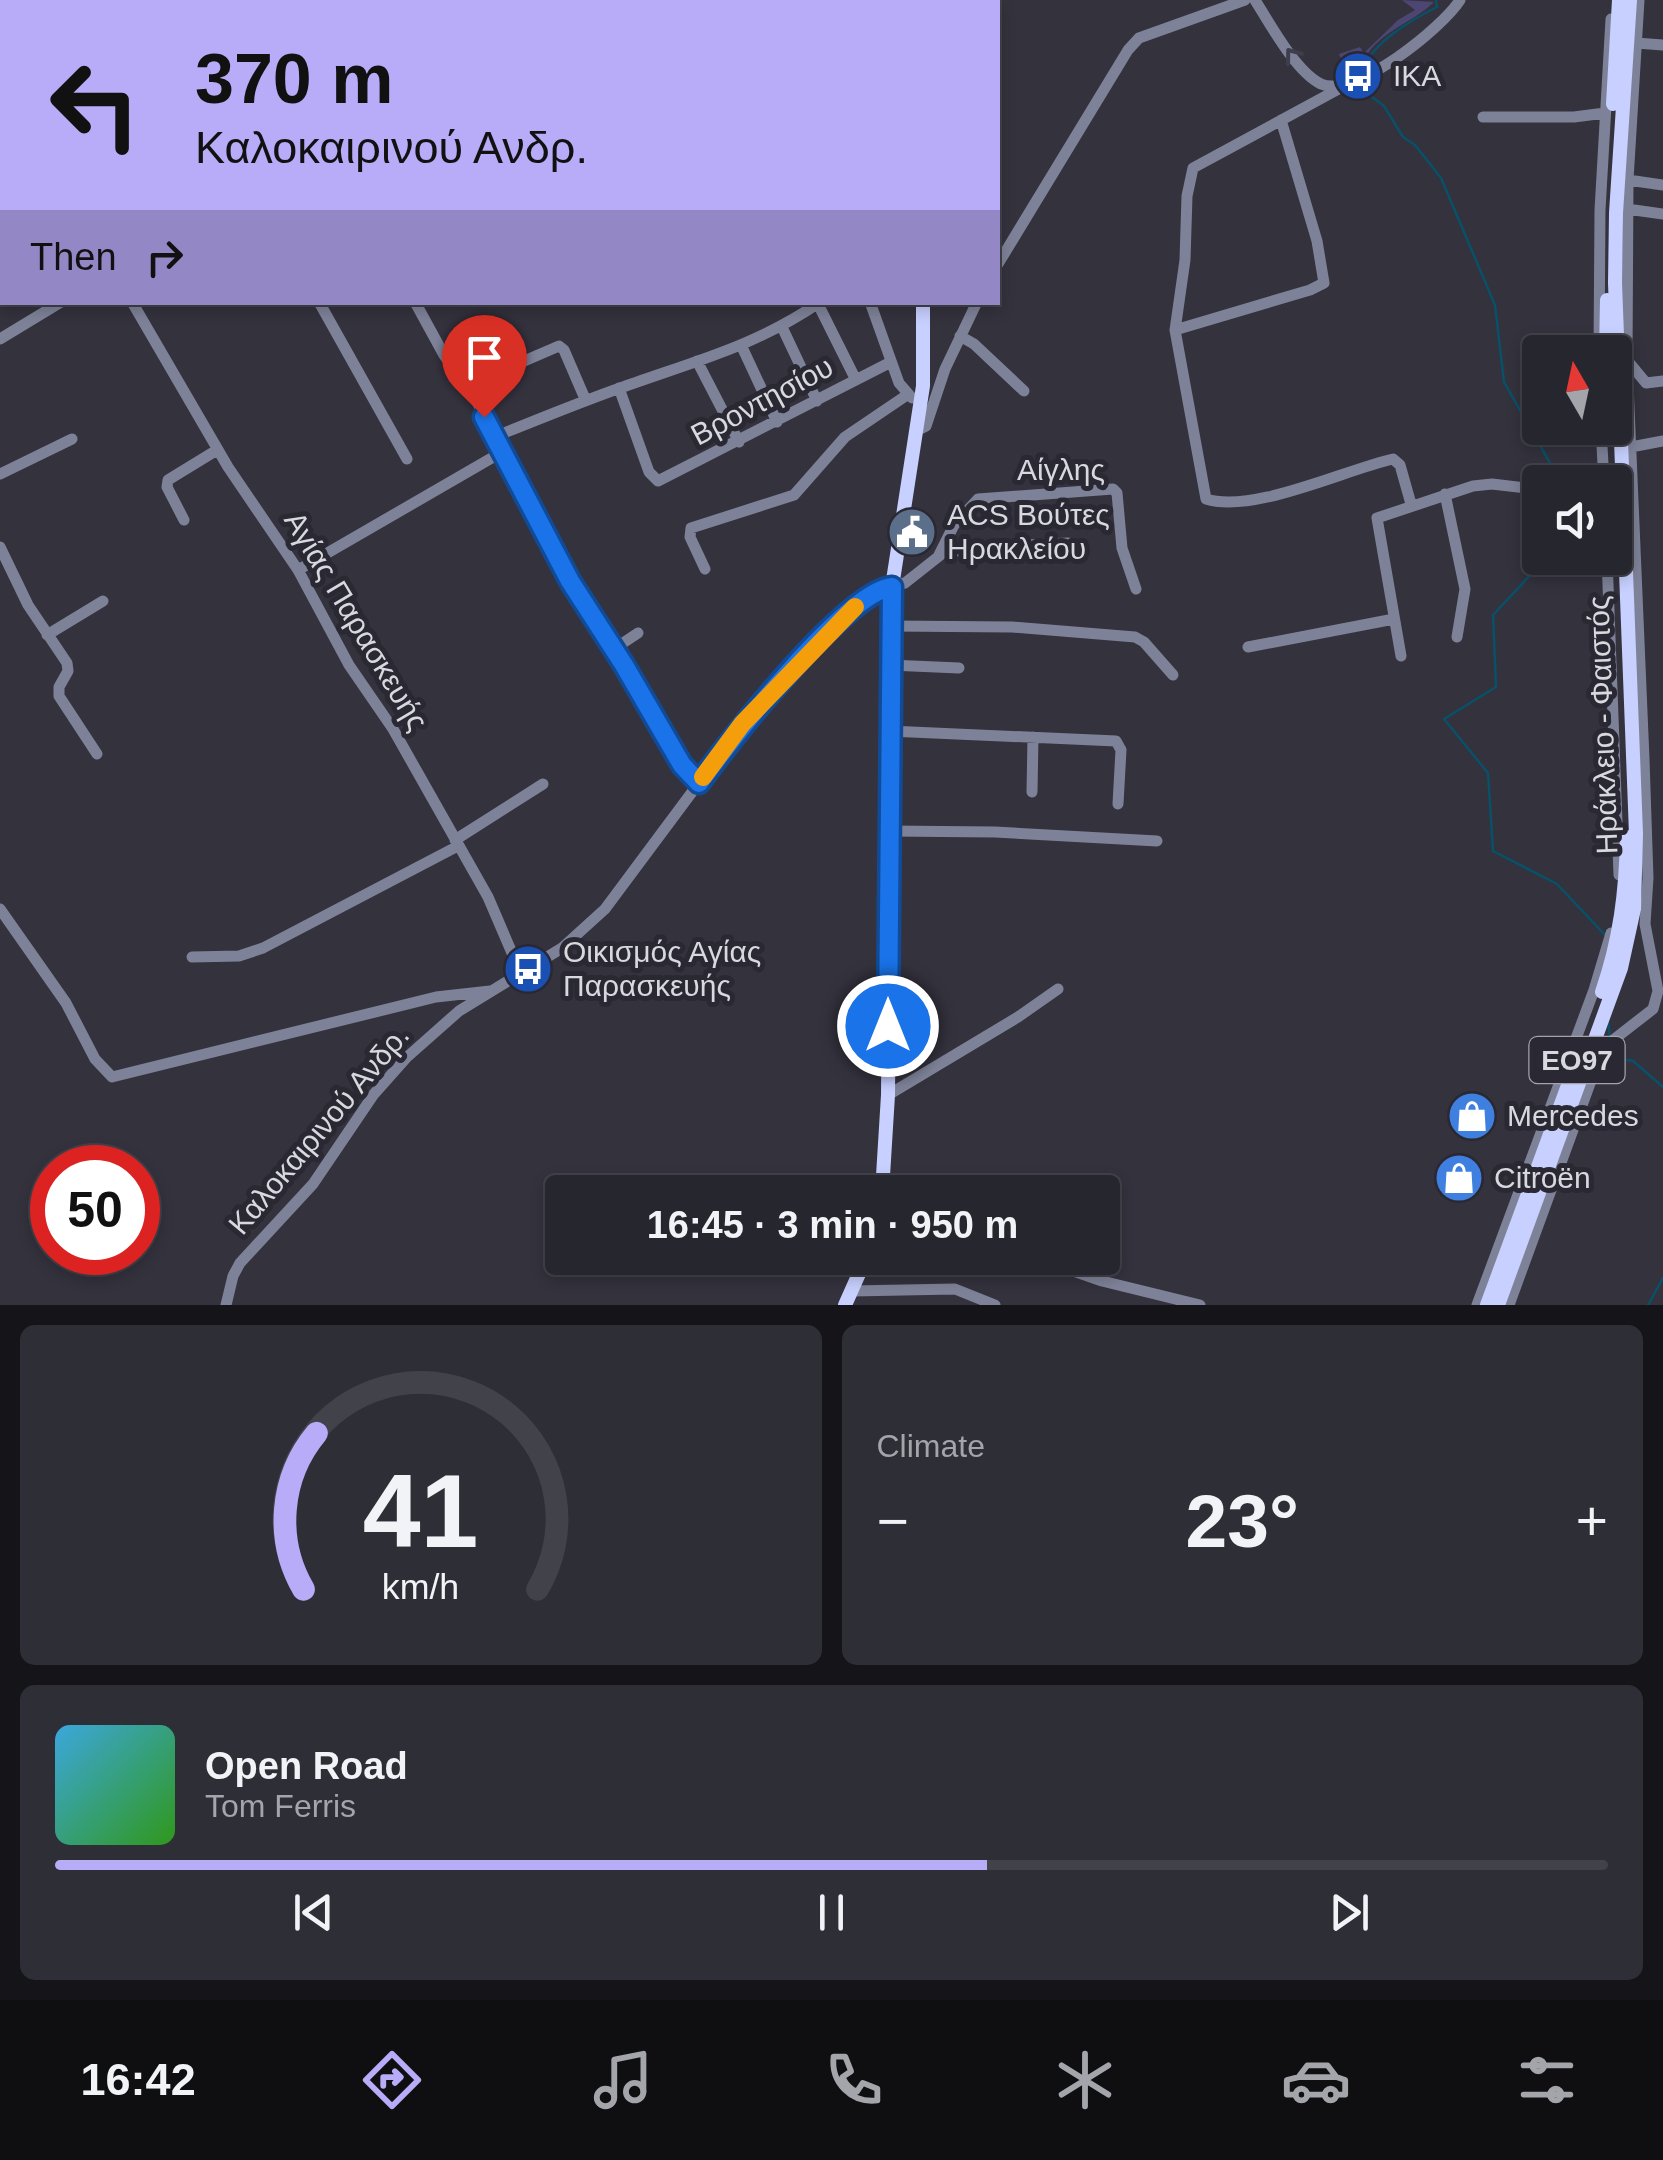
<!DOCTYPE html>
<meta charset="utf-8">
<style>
body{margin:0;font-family:Arial,sans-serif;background:#2e2e36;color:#f1f3f6;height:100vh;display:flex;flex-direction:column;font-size:38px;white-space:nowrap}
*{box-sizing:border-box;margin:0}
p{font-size:32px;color:#a4a5aa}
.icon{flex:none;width:55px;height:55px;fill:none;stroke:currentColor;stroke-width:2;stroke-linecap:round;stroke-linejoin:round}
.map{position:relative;height:1305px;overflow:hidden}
.panel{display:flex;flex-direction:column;gap:20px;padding:20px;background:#151519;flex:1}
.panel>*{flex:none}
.hud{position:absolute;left:0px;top:0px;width:1000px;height:305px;box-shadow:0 5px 15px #0003,0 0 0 2px #42434a;background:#b8abf7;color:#111;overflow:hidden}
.needle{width:65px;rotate:351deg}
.buttons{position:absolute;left:1522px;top:335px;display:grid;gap:20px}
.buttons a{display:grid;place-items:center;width:110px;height:110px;border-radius:10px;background:#26262e;box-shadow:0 5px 15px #0003,0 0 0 2px #42434a;font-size:50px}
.speed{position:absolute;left:30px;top:1145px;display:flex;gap:20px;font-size:50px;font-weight:700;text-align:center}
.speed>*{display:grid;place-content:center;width:130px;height:130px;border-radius:50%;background:#26262e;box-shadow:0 5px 15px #0003,0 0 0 2px #42434a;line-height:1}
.speed .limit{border:15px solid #d22;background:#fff;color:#111}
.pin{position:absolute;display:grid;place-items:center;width:85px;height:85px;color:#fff;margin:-102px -42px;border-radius:50% 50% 50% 0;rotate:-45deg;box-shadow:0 0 10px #0007}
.pin .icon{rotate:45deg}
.me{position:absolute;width:110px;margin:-55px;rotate:0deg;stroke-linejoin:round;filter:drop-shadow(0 0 8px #0008)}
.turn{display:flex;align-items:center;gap:35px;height:210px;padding:0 30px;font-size:45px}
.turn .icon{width:130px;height:130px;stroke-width:2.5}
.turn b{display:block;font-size:70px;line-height:85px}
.then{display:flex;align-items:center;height:95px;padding:0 30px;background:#0003;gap:20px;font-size:38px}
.big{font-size:75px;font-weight:700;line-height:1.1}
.panel .card{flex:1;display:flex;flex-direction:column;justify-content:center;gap:15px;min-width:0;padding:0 35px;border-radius:15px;background:#2e2e36}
.panel .dial{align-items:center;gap:0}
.dial svg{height:260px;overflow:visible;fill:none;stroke:#42434a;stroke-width:7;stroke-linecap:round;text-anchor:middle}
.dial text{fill:#f1f3f6;stroke:none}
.song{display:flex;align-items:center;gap:30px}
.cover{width:120px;height:120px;border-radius:15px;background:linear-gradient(135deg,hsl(200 70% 55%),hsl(110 70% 35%))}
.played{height:10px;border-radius:5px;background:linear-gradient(90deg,#b8abf7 60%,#42434a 60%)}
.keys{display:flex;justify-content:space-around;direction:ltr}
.heat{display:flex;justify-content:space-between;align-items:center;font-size:55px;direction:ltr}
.panel .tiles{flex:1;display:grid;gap:20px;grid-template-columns:1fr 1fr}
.card:last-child{grid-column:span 2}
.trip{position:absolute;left:545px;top:1175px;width:575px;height:100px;border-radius:10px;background:#26262e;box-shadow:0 5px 15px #0003,0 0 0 2px #42434a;font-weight:700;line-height:100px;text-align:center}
.dock{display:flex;height:160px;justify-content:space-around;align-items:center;background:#0f0f12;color:#a4a5aa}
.dock .icon{width:70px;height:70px}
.dock .active{color:#b8abf7}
.dock b{font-size:45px;color:#f1f3f6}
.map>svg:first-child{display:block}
.green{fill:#4d4672}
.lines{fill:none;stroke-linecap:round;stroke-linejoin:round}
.stream{stroke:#085169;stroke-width:2.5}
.minor{stroke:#7e8298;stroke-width:11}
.major{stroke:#c7d0fe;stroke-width:14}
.highway{stroke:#f0f2fd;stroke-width:15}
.oneway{stroke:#3e3e4c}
.route-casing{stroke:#114b97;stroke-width:25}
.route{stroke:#1a73e8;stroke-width:18}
.slow{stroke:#f59e0b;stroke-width:18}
.labels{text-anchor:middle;stroke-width:10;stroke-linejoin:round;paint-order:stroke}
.shield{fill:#292833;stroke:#a4a3ab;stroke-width:2.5}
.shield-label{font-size:28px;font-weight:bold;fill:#d8d8df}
.poi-label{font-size:30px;fill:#d8d8df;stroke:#292833;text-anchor:start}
.street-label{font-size:30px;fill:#d8d8df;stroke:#292833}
</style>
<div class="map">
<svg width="1663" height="1305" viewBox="0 0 1663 1305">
<rect width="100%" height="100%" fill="#33323d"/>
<path class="green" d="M1402 0 1434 2C1410 26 1365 35 1360 75L1349 79 1339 54 1360 47 1364 53 1398 20 1415 10Z"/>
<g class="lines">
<path class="stream" d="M1363 73C1367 45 1413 19 1437 7L1436 0
M1363 81V90L1384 106 1403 137 1415 145 1441 178 1495 305 1504 382 1558 477 1557 482
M1540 555 1535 570 1493 615 1496 687 1444 719 1488 773 1493 851 1557 884 1605 935
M1608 1021 1610 1038
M1613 1045 1622 1059 1633 1061 1663 1087
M1648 1305 1663 1278"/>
<path class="minor" d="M38 0 39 2
M410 0 411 2
M767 0V2
M1255 0C1270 24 1296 72 1321 84 1355 99 1443 27 1460 0
M93 2 97 0
M188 2 191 0
M695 2 700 0
M925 2V0
M1636 43 1663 45
M0 66 2 64
M1346 85 1193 168 1187 196 1185 260 1175 330 1206 499C1253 514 1344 470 1393 459L1400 465 1411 504
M1483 117H1574L1605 113
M0 128 2 126
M1628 180 1663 185
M1627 209 1663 214
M998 264 1128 50 1139 38 1245 0
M132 302 228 467 298 570 349 665 393 729 488 897 521 974
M319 302 407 459
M415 302 444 355 476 400 578 595 624 665 683 765 699 783
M870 302 899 383 912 398
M818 304 856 380
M782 327 817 401
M1175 330 1310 290 1324 283 1317 241 1281 120
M960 336 974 344 1024 391
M0 339 61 302
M742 347 777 422
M1599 352 1600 210 1611 19
M1627 360 1646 383 1663 381
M697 361 739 442
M466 386 559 346 564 350 586 401
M619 388 649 472 658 481 891 362
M1601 428 1604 482
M916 431 926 426 945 369 977 302
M494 437C537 420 580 402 623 387 695 361 756 346 820 302
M1631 447 1663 441
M0 474 72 439
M1445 494 1465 589 1457 637
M184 520 167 487 168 480 217 450
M0 547 28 605 67 663 68 671 59 687V696L97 754
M939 555 954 525 978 499 1113 489 1117 493 1122 548 1136 589
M1607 558 1619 875
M705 569 690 537 691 528 794 495 845 437 907 395
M298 570 502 452
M890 626 1012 627 1135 637 1144 642 1173 675
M47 635 103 601
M1248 647 1394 619
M614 649 638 633
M1401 656 1377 518 1473 486 1492 484 1534 489
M889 665 959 668
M889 731 1116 741 1121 750 1118 804
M1032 792 1033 737
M889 831 995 832 1157 841
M455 840 543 784
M0 909 66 1003 95 1059 112 1077 436 997 490 991
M192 957 239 956 263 948 458 846
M888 1095 1018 1017 1058 989
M1036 1258 1102 1281 1200 1305
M852 1291 955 1289 995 1305
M226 1305 233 1276 240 1263 313 1184 374 1094 406 1058 459 1011 562 948 605 909 742 725 867 596 881 588 905 583 943 553 984 547 1068 543
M1477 1305 1594 990 1611 933
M1509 1305 1600 1056 1608 1044 1653 1009 1658 991 1645 924 1648 878 1644 759 1627 360 1628 180 1639 0"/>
<path class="major" d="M948 2 951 0
M1613 104 1619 0
M1606 352 1607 300
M1602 992C1620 940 1626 892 1627 837
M882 1192 888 1095 892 587 923 386V302
M845 1305 866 1258
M1487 1305 1574 1069
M1498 1305 1621 968 1634 909 1636 834 1615 283 1616 213 1630 0"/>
<path class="highway" d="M128 2 132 0
M149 2 153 0
M0 90 2 88
M0 104 2 102"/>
</g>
<defs><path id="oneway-chevron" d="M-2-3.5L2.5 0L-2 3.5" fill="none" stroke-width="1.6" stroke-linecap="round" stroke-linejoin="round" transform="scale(2.5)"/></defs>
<use class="oneway" href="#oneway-chevron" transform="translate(1292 55) rotate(-127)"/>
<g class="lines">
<g class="route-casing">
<path id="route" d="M484 417 570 581 624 665 682 765 699 783C729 742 846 591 892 587L888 1026"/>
</g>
<use href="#route" class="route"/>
<path class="slow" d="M703 777 742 724 855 607"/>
</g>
<defs>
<g id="bus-disc" transform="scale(2.5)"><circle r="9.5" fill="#1a4fb4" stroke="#292833"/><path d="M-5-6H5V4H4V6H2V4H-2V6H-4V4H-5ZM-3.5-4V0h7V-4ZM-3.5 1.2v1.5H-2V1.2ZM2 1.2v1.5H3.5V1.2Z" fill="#fff"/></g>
<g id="civic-disc" transform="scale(2.5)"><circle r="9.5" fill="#5c6f8a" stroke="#292833"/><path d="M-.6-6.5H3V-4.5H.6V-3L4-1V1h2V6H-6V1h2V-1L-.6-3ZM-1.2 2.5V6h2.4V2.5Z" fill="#fff"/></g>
<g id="shop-disc" transform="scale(2.5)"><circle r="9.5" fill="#3f7fe0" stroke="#292833"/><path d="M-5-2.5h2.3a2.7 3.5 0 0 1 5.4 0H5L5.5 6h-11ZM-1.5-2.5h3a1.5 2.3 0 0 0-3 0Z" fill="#fff"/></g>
</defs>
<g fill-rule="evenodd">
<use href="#bus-disc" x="1358" y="76"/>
<use href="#civic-disc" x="912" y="532"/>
<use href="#bus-disc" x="528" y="969"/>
<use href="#shop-disc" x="1472" y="1116"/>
<use href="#shop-disc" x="1459" y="1178"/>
</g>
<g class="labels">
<rect class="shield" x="1529.5" y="1037" width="95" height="46" rx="8"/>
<g class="shield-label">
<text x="1577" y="1070">ΕΟ97</text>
</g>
<g class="poi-label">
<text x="1393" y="86">IKA</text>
<text x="947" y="525">ACS Βούτες<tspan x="947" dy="34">Ηρακλείου</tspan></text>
<text x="563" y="962">Οικισμός Αγίας<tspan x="563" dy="34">Παρασκευής</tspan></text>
<text x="1507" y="1126">Mercedes</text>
<text x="1494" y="1188">Citroën</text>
</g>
<g class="street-label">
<text transform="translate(762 401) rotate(-28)" y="10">Βροντησίου</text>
<text x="1061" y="480">Αίγλης</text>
<text transform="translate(356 621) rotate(59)" y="10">Αγίας Παρασκευής</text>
<text transform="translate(1603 725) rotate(-92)" y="10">Ηράκλειο - Φαιστός</text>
<text transform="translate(319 1130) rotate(-50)" y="10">Καλοκαιρινού Ανδρ.</text>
</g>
</g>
</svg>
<div class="buttons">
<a><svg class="needle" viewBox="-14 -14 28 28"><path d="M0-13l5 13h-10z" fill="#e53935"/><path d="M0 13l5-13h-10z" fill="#a4a5aa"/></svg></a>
<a><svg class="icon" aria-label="sound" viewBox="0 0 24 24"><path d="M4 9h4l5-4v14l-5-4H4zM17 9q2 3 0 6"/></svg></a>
</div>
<div class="speed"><div class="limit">50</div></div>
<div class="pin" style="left:484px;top:417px;background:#d93025"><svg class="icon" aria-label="arrive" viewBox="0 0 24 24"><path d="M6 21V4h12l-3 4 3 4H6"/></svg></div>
<svg class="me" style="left:888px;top:1026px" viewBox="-20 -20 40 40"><circle r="17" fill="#1a73e8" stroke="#fff" stroke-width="3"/><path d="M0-11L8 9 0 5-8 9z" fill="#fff"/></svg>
<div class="trip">16:45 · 3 min · 950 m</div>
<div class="hud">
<div class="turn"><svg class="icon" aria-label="left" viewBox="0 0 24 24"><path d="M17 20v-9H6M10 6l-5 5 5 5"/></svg><div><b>370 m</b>Καλοκαιρινού Ανδρ.</div></div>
<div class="then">Then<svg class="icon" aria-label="right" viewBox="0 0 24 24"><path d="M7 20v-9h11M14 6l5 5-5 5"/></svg></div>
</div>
</div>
<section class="panel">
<div class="tiles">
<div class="card dial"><svg viewBox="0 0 100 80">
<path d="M14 69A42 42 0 1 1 86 69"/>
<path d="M14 69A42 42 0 0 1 18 21" stroke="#b8abf7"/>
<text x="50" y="56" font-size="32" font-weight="700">41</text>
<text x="50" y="72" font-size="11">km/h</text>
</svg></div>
<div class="card"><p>Climate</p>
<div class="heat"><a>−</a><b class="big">23°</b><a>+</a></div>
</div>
<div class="card">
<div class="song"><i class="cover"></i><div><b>Open Road</b><p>Tom Ferris</p></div></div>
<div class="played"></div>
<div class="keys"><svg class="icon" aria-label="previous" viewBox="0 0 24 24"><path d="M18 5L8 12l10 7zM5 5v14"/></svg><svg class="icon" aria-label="pause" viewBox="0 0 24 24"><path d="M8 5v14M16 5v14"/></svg><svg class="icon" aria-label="next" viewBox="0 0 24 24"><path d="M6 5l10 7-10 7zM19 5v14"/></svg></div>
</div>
</div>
</section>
<nav class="dock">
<b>16:42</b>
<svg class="icon active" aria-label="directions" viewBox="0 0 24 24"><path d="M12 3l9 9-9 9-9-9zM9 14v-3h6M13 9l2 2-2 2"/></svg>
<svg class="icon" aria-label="music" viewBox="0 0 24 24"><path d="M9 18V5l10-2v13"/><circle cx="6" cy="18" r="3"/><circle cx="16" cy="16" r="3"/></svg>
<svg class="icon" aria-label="phone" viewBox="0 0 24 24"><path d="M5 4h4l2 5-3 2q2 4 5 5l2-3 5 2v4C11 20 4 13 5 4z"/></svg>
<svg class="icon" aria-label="climate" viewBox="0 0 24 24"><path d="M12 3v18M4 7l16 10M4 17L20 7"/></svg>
<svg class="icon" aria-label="car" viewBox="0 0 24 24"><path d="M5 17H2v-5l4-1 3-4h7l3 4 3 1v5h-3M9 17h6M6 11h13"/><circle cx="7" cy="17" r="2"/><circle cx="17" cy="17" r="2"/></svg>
<svg class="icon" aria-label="filters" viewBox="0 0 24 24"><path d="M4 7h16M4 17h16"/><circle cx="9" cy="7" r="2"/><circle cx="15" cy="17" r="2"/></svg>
</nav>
